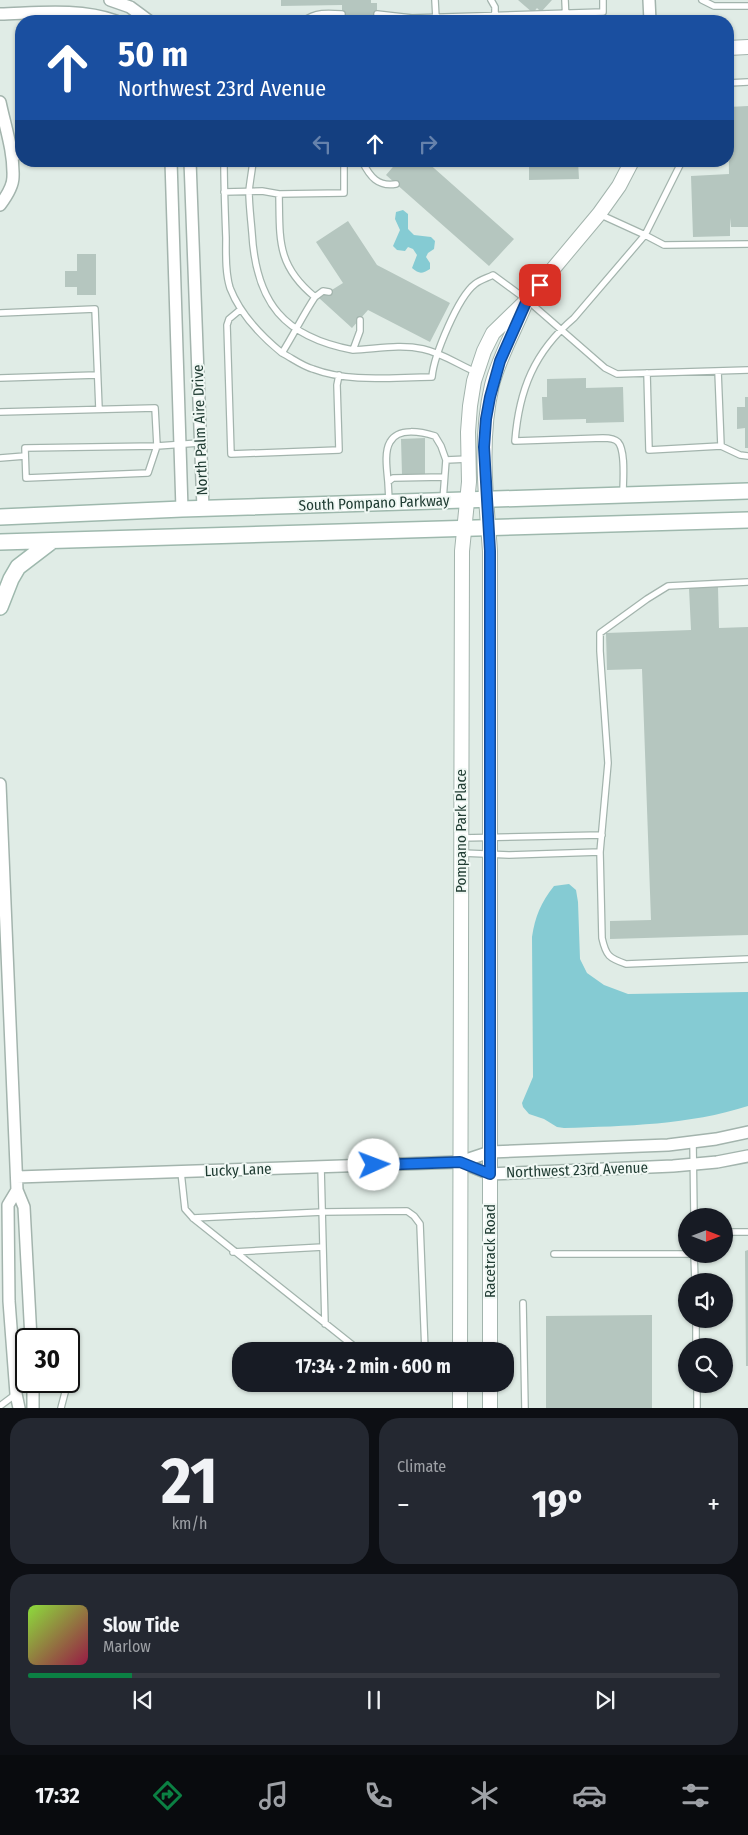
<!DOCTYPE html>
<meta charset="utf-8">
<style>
body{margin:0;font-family:"Fira Sans Condensed",sans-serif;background:#242831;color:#f1f3f6;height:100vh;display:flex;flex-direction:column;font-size:19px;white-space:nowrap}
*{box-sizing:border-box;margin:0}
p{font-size:16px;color:#9ea1a6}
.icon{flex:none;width:28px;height:28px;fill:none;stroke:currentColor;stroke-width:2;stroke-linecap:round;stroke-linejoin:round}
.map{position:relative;height:1408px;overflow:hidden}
.details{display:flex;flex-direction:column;gap:10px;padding:10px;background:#0d0f14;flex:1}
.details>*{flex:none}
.top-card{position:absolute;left:15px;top:15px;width:719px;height:152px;border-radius:20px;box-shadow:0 1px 4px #0004;background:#1a4fa0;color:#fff;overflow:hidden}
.needle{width:32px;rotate:90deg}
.controls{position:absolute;left:678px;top:1208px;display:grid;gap:10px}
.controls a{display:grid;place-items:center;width:55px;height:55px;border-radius:50%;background:#171b24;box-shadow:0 1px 4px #0004;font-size:25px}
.speed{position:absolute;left:15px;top:1328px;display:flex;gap:10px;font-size:25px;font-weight:700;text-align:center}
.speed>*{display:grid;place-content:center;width:65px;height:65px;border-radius:50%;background:#171b24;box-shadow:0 1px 4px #0004;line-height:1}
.speed .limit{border:2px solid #111;border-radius:8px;background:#fff;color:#111}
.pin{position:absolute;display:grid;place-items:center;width:42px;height:42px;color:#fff;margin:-21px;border-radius:10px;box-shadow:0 2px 8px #0006}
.me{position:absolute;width:55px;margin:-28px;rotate:88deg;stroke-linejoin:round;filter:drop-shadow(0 0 4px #0008)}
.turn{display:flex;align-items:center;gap:18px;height:105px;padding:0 20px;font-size:22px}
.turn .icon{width:65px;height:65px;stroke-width:2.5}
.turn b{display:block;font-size:35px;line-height:42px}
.lanes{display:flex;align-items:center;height:48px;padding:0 20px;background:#0003;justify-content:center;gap:25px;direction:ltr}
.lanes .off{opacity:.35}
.big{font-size:38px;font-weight:700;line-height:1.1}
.details .widget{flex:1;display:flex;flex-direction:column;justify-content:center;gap:8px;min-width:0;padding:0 18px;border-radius:20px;background:#242831}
.details .dial{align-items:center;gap:0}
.dial b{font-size:65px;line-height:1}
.song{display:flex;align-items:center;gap:15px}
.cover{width:60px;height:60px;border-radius:8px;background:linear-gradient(135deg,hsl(90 70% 55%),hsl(340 70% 35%))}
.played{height:5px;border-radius:2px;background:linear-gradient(90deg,#0b8043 15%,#363941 15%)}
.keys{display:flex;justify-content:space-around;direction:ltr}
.heat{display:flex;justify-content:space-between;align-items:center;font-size:28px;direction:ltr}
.details .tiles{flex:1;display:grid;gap:10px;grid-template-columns:1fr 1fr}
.widget:last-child{grid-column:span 2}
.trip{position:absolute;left:232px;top:1342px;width:282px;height:50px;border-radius:20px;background:#171b24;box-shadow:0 1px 4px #0004;font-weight:700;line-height:50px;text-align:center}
.tabs{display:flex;height:80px;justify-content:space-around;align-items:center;background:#090b0e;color:#9ea1a6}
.tabs .icon{width:35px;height:35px}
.tabs .selected{color:#0b8043}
.tabs b{font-size:22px;color:#f1f3f6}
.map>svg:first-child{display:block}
.water{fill:#85cbd3}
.building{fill:#b5c6bf}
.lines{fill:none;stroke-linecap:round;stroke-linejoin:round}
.service-casing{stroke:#a3b4ad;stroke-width:8}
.minor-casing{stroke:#a3b4ad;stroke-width:14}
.tertiary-casing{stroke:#a3b4ad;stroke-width:16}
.secondary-casing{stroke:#9eb8ad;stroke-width:18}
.service{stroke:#fff;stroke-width:5.5}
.minor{stroke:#fff;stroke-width:11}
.tertiary{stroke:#fff;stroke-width:14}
.secondary{stroke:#fff;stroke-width:15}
.route-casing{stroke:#114b97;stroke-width:12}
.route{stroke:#1a73e8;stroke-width:9}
.labels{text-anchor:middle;stroke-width:4;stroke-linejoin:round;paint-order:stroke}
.street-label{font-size:15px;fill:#203c33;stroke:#f0f8f4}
</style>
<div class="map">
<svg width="748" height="1408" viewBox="0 0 748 1408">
<rect width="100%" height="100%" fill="#e0ece6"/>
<path class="water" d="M403 210 408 214V229L414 235 431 237 435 241 434 249 428 253 426 257 430 263V269C422 274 419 274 412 268L417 255 413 249 408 247 405 251 397 250 393 246 400 230 395 219 396 212Z
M569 884 576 890 578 902 580 959 587 973 604 985 628 994 748 992V1106C689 1125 626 1126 564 1128L557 1127 544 1119 529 1114 523 1107 522 1103 533 1077 532 937C535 917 541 902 554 886Z"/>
<path class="building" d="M281 0H371V3H377V21H342V5L281 6Z
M518 0H552L541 12 537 8 533 13Z
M748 106V227H731L730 218V236L693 237 691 176 729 174 728 107Z
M398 161H426L514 239 489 266 386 175Z
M529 161H578L579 179 529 180Z
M348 221 377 265 450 303 430 342 368 310 352 328 319 298 343 283 316 242Z
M77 254H96V295H77V287H65V271H77Z
M586 378V388L623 387 624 422 586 423V419L543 420 542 397H547V379Z
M745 397H748V448H745V428L737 429V407H745Z
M425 438V474L402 475 401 439Z
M718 587 719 628 748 627V935L610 939V921L651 920 642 669 607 670 606 633 691 630 689 588Z
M748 1250V1366H746L745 1251Z
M652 1315V1408H546V1316Z"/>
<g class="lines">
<g class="service-casing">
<path id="service" d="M435 0 436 18
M491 0 495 7V16
M565 0 566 21
M702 0 714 6H748
M377 14 412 18 603 12V0
M304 21C315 12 328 13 342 14
M20 68 21 73
M728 83 748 82
M11 158 21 156
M224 161C224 187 225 212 226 238 226 254 225 272 230 288 240 314 260 335 282 353 294 334 303 315 315 297 276 265 280 239 279 194L344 193V161
M253 161C252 171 250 181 249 191 249 205 251 220 252 233 256 303 284 337 353 350L360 331V320
M362 161C370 177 378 187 396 184
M224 192 262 191 279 194
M599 214 645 235 664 245 748 244
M315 297 323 291 329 292
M241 309 229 319 227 325 231 454 339 450 337 385 339 375
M0 313 95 309 99 409
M353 350C376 349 400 344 423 349 442 353 459 365 476 372
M282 353C292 358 302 366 313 369 350 383 393 377 432 377 434 355 458 297 475 284 480 280 487 278 493 275L527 300 605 368 617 374 748 370
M647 373 649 450 721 446 718 371
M0 378 97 375
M0 412 155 408 157 446 148 473 26 478 25 448 157 446 199 443
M721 446 740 455 748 456
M0 458 25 456
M388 482C387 470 384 452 390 442 398 427 422 432 435 436L441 446 446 460
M623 493C623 481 626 451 618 442 614 438 608 438 603 438L515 441C519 390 534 352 574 318L645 235 682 161
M389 500 388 482 393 478 444 477
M443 500 446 460 468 459
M748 582 668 586 647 599 600 633V651L608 763 600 852 602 938C606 956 609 958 626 964L748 959
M461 838 602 835
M462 853 509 855 600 852
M693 1142 694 1216
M321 1167 325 1324
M181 1172 185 1209 193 1218 360 1351
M193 1218 323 1212 407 1211 414 1216 420 1224 425 1351
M724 1232H748
M233 1252 323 1247
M554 1254H694
M694 1254 695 1281
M523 1303 525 1408
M696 1319V1346
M697 1384V1408
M0 1406 16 1394
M61 1408 68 1381"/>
</g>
<g class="minor-casing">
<path id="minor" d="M110 0 130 7 149 21
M649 0 650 21
M0 14C38 13 79 8 116 21
M0 102C5 126 14 152 13 177 13 187 6 197 0 205
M171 161 182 509
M190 161 203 508
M0 784 17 1190 24 1207 31 1339
M460 1162 490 1174 673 1166 717 1162 748 1156
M17 1177 460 1162 490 1152 668 1145 716 1139 748 1132
M17 1190 8 1205 9 1301 16 1394 19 1408
M33 1408V1381"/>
</g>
<g class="tertiary-casing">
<path id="tertiary" d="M728 48 748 47
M460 1351 462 551 469 482 468 432 470 406 474 381 484 351 493 333 527 300 599 214 619 186 632 161
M490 1351V551C486 496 479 440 492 385 499 358 513 333 524 307
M460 1384V1408
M490 1384V1408"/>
</g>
<g class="secondary-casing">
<path id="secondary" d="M0 517 182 509 748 491
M0 542 748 520
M0 607 11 579 18 567 52 541"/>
</g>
<use href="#service" class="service"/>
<use href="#minor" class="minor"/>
<use href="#tertiary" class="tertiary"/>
<use href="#secondary" class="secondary"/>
</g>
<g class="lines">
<g class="route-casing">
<path id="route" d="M374 1165 460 1162 490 1174V551L484 447 486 419 490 397 500 361 527 300 540 285"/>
</g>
<use href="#route" class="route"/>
</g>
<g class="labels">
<g class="street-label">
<text transform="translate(200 430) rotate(-92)" y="5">North Palm Aire Drive</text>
<text transform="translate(374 503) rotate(-2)" y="5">South Pompano Parkway</text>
<text transform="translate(461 831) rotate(-90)" y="5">Pompano Park Place</text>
<text transform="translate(238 1170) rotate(-2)" y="5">Lucky Lane</text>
<text transform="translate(577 1170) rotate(-2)" y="5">Northwest 23rd Avenue</text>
<text transform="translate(490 1251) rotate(-90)" y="5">Racetrack Road</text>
</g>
</g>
</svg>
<div class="controls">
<a><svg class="needle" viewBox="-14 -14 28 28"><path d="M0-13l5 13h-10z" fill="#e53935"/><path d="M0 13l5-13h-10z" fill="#9ea1a6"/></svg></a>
<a><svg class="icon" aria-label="sound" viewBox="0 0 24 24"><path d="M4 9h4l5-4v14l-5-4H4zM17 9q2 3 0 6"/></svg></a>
<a><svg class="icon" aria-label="search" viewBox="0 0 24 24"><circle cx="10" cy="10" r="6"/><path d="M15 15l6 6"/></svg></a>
</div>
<div class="speed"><div class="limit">30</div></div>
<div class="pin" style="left:540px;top:285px;background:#d93025"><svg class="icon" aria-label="arrive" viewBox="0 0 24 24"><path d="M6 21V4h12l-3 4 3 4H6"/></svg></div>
<svg class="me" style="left:374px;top:1165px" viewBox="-20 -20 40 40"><circle r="19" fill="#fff"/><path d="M0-13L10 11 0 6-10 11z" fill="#1a73e8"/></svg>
<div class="trip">17:34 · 2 min · 600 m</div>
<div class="top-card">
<div class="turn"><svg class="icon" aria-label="ahead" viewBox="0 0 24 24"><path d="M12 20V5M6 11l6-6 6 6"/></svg><div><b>50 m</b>Northwest 23rd Avenue</div></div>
<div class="lanes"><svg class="icon off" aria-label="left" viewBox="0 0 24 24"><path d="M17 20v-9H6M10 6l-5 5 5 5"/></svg><svg class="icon" aria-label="ahead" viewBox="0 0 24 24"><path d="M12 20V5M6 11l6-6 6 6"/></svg><svg class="icon off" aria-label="right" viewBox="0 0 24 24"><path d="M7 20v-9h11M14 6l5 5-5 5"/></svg></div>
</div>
</div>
<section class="details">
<div class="tiles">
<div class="widget dial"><b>21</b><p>km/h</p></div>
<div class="widget"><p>Climate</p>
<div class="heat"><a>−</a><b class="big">19°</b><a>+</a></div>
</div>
<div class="widget">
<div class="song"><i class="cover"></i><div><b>Slow Tide</b><p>Marlow</p></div></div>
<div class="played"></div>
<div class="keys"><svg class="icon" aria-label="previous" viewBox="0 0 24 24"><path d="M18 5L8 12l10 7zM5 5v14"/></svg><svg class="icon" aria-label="pause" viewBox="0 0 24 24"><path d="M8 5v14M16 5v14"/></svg><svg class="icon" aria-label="next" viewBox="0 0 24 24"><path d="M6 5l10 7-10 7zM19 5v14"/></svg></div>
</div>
</div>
</section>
<nav class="tabs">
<b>17:32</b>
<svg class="icon selected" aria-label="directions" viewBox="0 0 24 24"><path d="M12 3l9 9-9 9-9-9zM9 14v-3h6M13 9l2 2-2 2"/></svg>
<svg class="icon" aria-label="music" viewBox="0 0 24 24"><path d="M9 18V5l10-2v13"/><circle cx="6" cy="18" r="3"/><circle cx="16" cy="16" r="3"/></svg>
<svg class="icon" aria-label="phone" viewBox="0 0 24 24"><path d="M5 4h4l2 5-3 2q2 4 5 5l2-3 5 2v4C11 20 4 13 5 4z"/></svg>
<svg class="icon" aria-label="climate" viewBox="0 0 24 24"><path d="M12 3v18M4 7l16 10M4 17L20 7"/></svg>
<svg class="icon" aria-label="car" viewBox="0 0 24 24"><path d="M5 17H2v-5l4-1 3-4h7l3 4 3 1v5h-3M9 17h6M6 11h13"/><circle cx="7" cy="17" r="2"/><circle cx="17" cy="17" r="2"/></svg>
<svg class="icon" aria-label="filters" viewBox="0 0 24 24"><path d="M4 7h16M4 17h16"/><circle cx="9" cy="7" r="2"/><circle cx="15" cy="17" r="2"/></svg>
</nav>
